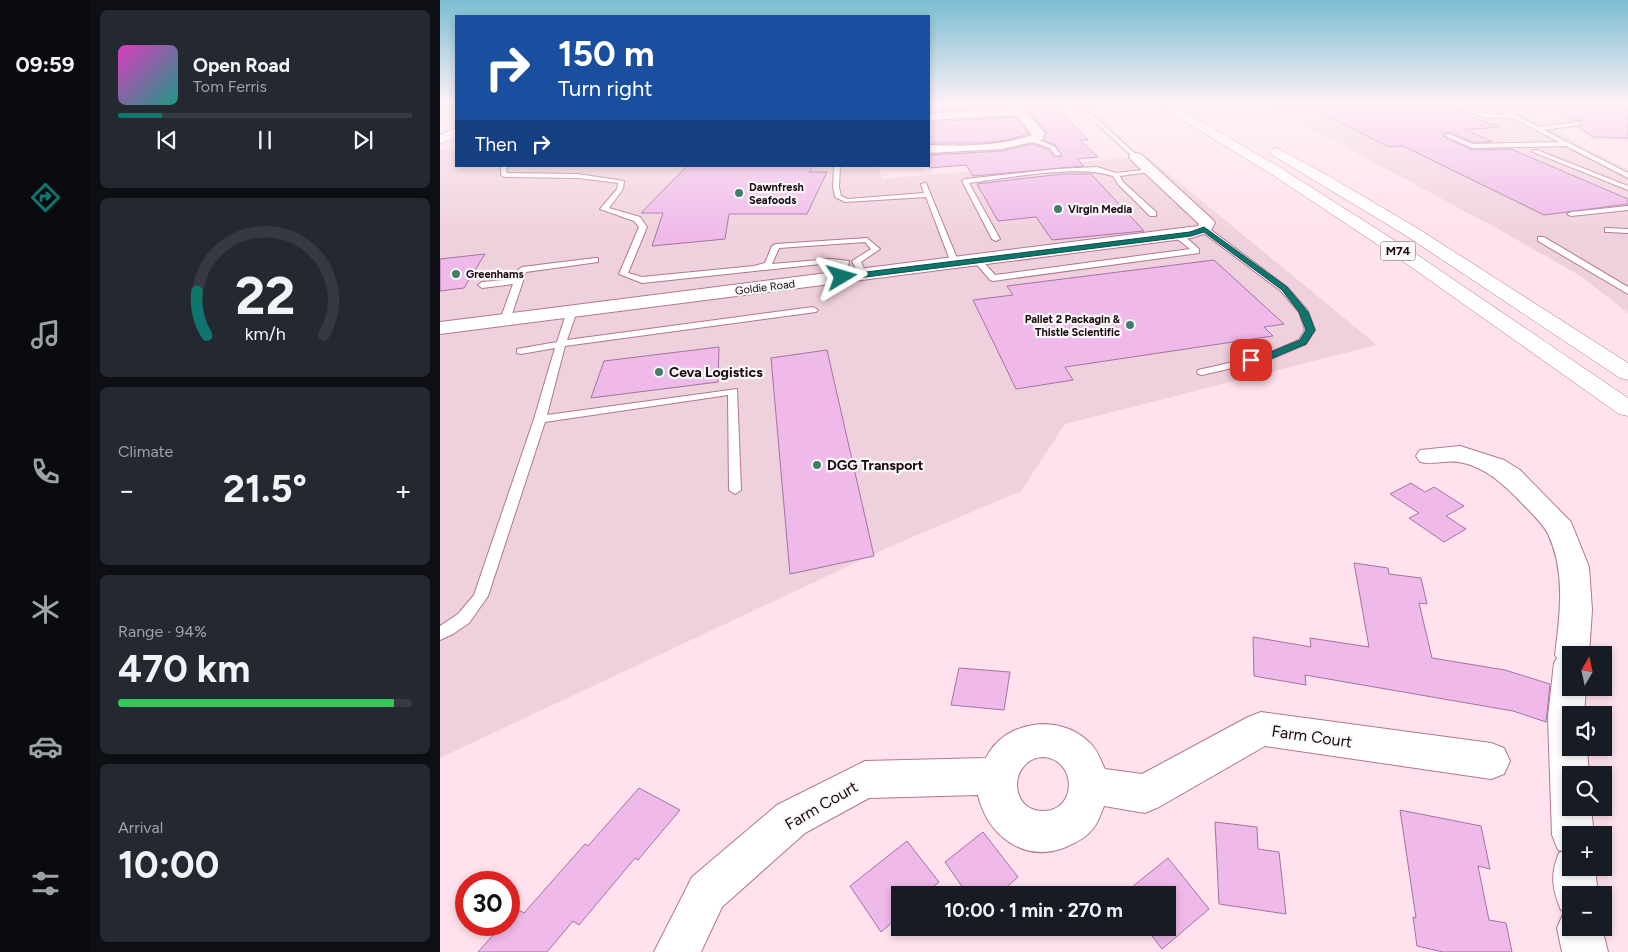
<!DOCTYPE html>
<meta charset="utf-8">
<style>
body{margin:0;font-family:Figtree,sans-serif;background:#242831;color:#f1f3f6;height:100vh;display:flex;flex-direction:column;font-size:19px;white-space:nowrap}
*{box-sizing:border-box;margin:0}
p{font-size:16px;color:#9ea1a6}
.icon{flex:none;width:28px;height:28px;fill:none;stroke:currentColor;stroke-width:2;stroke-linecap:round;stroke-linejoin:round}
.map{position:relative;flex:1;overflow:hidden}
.drawer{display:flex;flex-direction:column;gap:10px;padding:10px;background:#0d0f14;width:350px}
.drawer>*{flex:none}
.banner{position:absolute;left:15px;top:15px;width:475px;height:152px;border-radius:0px;box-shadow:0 2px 8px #0003;background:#1a4fa0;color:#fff;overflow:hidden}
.needle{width:32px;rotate:9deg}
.controls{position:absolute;left:1122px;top:646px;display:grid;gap:10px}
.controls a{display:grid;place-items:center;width:50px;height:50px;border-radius:0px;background:#171b24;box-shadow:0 2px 8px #0003;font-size:25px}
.speed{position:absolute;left:15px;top:871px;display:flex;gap:10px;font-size:25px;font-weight:700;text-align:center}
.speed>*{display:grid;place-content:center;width:65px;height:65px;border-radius:50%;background:#171b24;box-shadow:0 2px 8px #0003;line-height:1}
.speed .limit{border:8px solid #d22;background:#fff;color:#111}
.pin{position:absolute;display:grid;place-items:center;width:42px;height:42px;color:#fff;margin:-21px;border-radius:10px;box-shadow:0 2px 8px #0006}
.me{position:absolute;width:55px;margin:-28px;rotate:83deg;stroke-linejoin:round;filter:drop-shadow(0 0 4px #0008)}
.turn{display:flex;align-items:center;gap:18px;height:105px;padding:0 20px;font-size:22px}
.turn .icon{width:65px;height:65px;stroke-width:2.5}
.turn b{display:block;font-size:35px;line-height:42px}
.then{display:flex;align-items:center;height:48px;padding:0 20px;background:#0003;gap:10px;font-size:19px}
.big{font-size:38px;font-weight:700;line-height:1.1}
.drawer .widget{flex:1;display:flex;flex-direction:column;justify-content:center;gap:8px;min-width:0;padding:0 18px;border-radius:8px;background:#242831}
.drawer .dial{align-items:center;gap:0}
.dial svg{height:130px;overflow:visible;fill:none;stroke:#363941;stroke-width:7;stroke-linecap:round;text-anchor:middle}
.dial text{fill:#f1f3f6;stroke:none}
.song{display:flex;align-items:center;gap:15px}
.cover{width:60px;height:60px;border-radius:8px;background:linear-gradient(135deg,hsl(310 70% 55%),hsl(170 70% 35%))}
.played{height:5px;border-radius:2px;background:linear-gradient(90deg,#0f766e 15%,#363941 15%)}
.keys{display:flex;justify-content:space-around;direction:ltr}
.heat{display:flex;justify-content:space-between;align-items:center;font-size:28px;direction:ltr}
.charge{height:8px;border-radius:4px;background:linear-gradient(90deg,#34c759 94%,#363941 0)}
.trip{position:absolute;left:451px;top:886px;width:285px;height:50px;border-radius:0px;background:#171b24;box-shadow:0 2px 8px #0003;font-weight:700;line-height:50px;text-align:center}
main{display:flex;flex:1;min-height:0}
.tabs{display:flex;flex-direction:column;width:90px;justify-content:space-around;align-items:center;background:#090b0e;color:#9ea1a6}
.tabs .icon{width:35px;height:35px}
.tabs .selected{color:#0f766e}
.tabs b{font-size:22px;color:#f1f3f6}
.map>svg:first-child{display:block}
.built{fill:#efd1dd}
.building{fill:#efb9e9;stroke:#a573a0}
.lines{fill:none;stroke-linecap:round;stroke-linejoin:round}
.lane-casing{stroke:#b47592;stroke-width:2}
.street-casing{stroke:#b47592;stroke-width:2}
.secondary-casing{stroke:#b47592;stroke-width:1}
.highway-casing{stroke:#b47592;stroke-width:1}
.lane{fill:#fff;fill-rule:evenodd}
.street{fill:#fff;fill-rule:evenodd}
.secondary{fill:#fff;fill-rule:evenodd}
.highway{fill:#fff;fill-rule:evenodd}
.route{fill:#0f766e;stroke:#0a4d48}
.poi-dot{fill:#407e6a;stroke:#f8f8f8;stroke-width:2}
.labels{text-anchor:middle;stroke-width:4.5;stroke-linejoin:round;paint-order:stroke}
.far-poi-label{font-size:11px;font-weight:bold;fill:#1b0510;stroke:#f8f8f8;text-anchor:start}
.far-street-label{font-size:11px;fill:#1b0510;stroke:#f8f8f8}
.shield{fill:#f8f8f8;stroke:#5d4e56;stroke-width:1}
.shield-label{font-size:12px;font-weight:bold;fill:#1b0510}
.poi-label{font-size:14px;font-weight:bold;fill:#1b0510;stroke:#f8f8f8;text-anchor:start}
.near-street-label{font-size:16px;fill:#1b0510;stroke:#f8f8f8}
</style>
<main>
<nav class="tabs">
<b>09:59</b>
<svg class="icon selected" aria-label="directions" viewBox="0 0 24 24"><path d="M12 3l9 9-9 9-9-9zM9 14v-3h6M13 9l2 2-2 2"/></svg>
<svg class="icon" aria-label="music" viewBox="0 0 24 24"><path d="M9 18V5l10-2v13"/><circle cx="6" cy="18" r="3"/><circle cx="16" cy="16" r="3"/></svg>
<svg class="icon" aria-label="phone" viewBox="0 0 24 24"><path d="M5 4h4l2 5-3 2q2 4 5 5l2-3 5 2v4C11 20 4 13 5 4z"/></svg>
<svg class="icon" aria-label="climate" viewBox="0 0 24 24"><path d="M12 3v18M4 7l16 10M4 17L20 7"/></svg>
<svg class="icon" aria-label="car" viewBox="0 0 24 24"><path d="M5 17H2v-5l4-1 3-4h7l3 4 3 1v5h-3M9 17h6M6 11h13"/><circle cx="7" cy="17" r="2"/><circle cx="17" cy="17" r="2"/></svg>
<svg class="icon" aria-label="filters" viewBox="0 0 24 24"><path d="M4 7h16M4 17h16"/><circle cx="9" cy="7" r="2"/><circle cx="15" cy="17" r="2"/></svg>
</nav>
<section class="drawer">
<div class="widget">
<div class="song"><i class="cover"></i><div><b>Open Road</b><p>Tom Ferris</p></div></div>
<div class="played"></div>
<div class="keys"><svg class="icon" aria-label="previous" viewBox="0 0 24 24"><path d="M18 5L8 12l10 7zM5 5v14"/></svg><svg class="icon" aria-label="pause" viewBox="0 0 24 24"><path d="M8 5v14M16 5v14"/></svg><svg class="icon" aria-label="next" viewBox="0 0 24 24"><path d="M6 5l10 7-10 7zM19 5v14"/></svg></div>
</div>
<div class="widget dial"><svg viewBox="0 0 100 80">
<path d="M14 69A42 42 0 1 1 86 69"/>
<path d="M14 69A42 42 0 0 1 8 42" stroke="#0f766e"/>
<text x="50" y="56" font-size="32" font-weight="700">22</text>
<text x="50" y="72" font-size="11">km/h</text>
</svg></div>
<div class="widget"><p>Climate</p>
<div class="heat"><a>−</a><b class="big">21.5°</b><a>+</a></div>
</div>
<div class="widget"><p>Range · 94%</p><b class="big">470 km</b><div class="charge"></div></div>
<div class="widget"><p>Arrival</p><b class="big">10:00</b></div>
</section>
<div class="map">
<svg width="1188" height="952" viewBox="0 0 1188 952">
<rect width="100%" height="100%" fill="#ffe2ee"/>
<path class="built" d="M823 103H1188V141L1153 140 1136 129H1114L1158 155 1188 169V313L1142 277 1060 230Z
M16 148V166H439L442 179 707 156 937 345 625 424 581 491 449 547 0 758V151L4 149Z"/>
<path class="building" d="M520 103H566L568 106 489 112V105Z
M581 103H613L648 140H640L658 157 637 159 644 166 533 176 526 165 489 168V155L562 151 593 144 609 150 614 157 622 156 615 145 604 140 606 132Z
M945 103H996L1058 127 1025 130 1053 142H1033L1009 132 1004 133 1003 136 1032 150 1071 149 1188 199V204L1104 215 963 146 949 147 871 108Z
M1105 103H1188V138L1153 137 1139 127 1142 120 1131 121Z
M576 117 589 134 567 140 541 143H489V123L493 122Z
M247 166H373L369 172H387L367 214H289L285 239 212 246 223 213H201Z
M622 174H651L704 231 612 240 596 217 558 221 537 184Z
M45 254 24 288 0 291V259Z
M774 260 844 324 824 327 833 336 625 367 633 380 576 389 533 300 573 295 567 286Z
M279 347 278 382 151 398 164 361Z
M387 350 434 556 350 574 331 358Z
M971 483 985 492 994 487 1024 506 1006 516 1026 529 1004 542 969 518 979 513 950 494Z
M914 563 948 568 949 574 981 578 987 604 979 603 992 658 1065 670 1110 684 1106 722 1073 711 865 675 866 685 814 676 813 637 871 647 870 638 929 647Z
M519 668 570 672 564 710 511 705Z
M199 788 240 810 198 860 195 858 139 925 133 921 107 952H38L62 925H69V918L77 909 84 913 145 844 148 846Z
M960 810 1041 826 1050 869 1038 866 1049 920 1066 923 1072 952H1003L977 946 973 917 976 918Z
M775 822 817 827 818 849 839 852 846 914 779 904Z
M543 832 578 877 558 895H528L505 862Z
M467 841 499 882 484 895H460V916L441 932 410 886Z
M728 858 769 909 722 949 706 928H728V895H682Z"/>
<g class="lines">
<g class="lane-casing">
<path id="lane" d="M634 103H639L698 156V158H694Z
M1046 103H1053L1099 127 1141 122 1139 125 1104 130 1188 173V178L1126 146 1032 148 1005 136V134H1009L1033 144 1119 142 1073 118H1046L1014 106 1019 105 1047 114H1067Z
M592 138 614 146 621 155 616 156 610 148 590 141Z
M1093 150H1097L1188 186V190L1093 152Z
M61 166H69L66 169 67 173 138 174 184 181 183 189 169 208 200 217 207 227 188 273 202 277 314 266 325 263 332 246 336 244 427 238 440 249 421 262 427 275 423 278 419 275 412 261 431 249 425 242 339 248 332 264 391 259 409 261 406 277 402 280 398 277 401 265 391 263 202 283 179 274 199 227 194 221 160 209 177 189 178 183 138 178 64 177 61 175Z
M394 166H400L399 187 401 196 408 199 484 193 481 184 486 183 519 263 518 265 511 263 486 197 405 202 395 197 393 187Z
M657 167 676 173 712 169 713 170 710 172 680 176 683 182 716 212V216H710L678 184 673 176C635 164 571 178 529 183L560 239 556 241 552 239 522 181 525 179 617 169Z
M1188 206V210L1131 216 1127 214 1131 212Z
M761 227H767L847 287 868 311 875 330 866 344 831 359 762 375 758 374 757 372 758 370 824 355 859 340 865 330 859 312 841 291 761 231Z
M1165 228 1188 229V233L1168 232H1165Z
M735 233H741L759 249V253L553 281 550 280 533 260 540 258 555 275 750 249 735 237Z
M1098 237H1104L1188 287V294L1098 241Z
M155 258H158V262L86 272 70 320 65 323 60 320 73 284 42 288 38 285 42 282 75 279 78 270 82 267Z
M373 307 378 310 376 312 125 346 107 415 297 389 301 490 295 494 289 490 288 395 105 422 48 596 29 623 13 634 0 640V626L18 614 34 595 94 419 115 348 81 354 77 353V349L117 342 127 311 132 308 137 311 127 340Z"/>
</g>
<g class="street-casing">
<path id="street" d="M0 103H16V107H0Z
M568 103H579L605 133 602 140 562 149 489 153V145C522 146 561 146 592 135L577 115 489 120V114L572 108Z
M696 153 701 154 773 220 775 223 770 232 751 238 0 334V322L758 226 759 224 691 160 689 157 691 154Z
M1020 446 1064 460 1080 470 1131 522 1149 567 1152 610 1149 655H1131V688H1146L1144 715H1131V748H1147L1149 775H1131V808H1151L1154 835H1131V868H1155L1158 895H1131V928H1162L1168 952H1122L1117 928 1124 912 1121 910C1112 889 1110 874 1119 853L1123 851 1118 850 1112 835 1108 717 1114 663 1117 658 1115 655C1120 615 1126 572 1108 534 1103 523 1085 507 1076 497 1060 481 1041 465 1018 462 1005 460 993 465 980 462L976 456 980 450Z
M821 712 1051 743 1064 748 1070 761 1064 774 1051 779 825 746 719 807 705 813 664 806C660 816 657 826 649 833 642 840 634 843 626 847 584 864 547 835 538 795L429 798 365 833 282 907 261 952H214L252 877 337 805 425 761 546 758C564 720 620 713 649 742 657 749 660 759 665 769L702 774 808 717ZM603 757C637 759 638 811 603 811 568 811 569 759 603 757Z"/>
</g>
<g class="secondary-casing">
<path id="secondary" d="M16 128V137L0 144V135Z"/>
</g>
<g class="highway-casing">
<path id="highway" d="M715 103H729L841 168 976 254 1188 398V416L1179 414 964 262 831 174Z
M837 148 887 175 977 228 1188 363V380L1180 378 965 235 832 155 830 152 832 149Z"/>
</g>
<use href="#lane" class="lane"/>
<use href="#street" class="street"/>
<use href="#secondary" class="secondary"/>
<use href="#highway" class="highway"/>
</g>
<linearGradient id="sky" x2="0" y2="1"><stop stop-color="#7abdd1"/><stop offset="0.44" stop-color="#fff2f7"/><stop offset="1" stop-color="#fff2f7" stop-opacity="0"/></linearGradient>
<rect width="1188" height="236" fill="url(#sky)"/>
<path class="route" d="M764 227 847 287 868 312 875 330 866 344 830 359 807 362V358L824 355 860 340 866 330 859 312 842 290 764 232 751 236 402 280 399 277 402 275 750 232Z"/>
<g class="poi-dot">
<circle cx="299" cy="193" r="5"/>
<circle cx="618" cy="209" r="5"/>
<circle cx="16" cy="274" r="5"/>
<circle cx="690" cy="325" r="5"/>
<circle cx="219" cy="372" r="5"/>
<circle cx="377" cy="465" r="5"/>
</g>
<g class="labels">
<g class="far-poi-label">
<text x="309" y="191">Dawnfresh<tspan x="309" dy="13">Seafoods</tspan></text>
<text x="628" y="213">Virgin Media</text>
<text x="26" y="278">Greenhams</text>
<text x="680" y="323" text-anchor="end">Pallet 2 Packagin &amp;<tspan x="680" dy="13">Thistle Scientific</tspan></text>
</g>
<g class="far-street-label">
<text transform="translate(325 287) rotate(-7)" y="4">Goldie Road</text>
</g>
<rect class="shield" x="940.5" y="241.5" width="35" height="19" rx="4"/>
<g class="shield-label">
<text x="958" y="255">M74</text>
</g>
<g class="poi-label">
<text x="229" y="377">Ceva Logistics</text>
<text x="387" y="470">DGG Transport</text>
</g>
<g class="near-street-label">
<text transform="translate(872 736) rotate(8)" y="6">Farm Court</text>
<text transform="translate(381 805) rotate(-30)" y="6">Farm Court</text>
</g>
</g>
</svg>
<div class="controls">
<a><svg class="needle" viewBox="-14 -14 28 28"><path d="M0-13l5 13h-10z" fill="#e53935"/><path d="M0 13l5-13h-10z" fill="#9ea1a6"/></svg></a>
<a><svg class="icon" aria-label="sound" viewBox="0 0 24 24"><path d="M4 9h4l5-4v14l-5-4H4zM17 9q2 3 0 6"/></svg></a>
<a><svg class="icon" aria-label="search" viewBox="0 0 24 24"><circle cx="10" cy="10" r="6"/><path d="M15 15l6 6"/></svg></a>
<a>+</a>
<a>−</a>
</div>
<div class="speed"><div class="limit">30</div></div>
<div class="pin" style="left:811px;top:360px;background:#d93025"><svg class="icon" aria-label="arrive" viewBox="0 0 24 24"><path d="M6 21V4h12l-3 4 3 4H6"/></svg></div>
<svg class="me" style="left:402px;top:277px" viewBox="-20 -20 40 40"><path d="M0-17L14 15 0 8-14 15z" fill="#0f766e" stroke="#fff" stroke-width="4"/></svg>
<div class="trip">10:00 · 1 min · 270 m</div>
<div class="banner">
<div class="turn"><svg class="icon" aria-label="right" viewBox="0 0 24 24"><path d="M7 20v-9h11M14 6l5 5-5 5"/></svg><div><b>150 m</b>Turn right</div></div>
<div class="then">Then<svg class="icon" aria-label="right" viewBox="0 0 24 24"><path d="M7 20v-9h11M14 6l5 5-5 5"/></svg></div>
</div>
</div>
</main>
